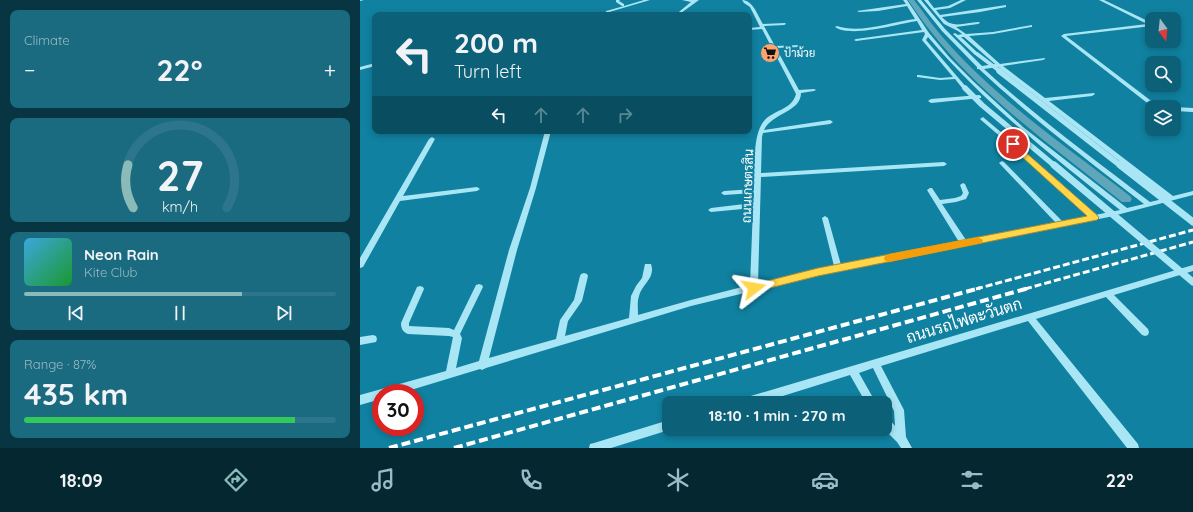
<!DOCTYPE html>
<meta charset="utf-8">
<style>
body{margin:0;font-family:Quicksand,Sarabun,sans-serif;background:#1a6a80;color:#f1f3f6;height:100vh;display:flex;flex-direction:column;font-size:15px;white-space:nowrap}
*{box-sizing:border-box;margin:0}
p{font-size:13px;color:#9abcc6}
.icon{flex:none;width:22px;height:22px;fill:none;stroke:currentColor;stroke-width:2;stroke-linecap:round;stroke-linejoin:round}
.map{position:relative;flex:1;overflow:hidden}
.details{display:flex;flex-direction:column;gap:10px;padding:10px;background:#073542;width:360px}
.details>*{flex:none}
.banner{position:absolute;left:12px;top:12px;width:380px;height:122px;border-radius:8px;box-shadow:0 2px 6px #0003;background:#0c6178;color:#f1f3f6;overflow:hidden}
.needle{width:26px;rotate:165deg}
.tools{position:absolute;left:785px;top:12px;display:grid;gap:8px}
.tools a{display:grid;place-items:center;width:36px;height:36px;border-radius:8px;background:#0c6178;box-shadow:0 2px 6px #0003;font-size:20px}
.speed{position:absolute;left:12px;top:384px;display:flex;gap:8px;font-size:20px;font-weight:700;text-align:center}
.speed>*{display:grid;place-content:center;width:52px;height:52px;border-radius:50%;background:#0c6178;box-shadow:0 2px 6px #0003;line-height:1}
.speed .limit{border:6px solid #d22;background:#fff;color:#111}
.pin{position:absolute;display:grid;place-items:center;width:34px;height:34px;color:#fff;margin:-17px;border:2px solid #fff;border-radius:50%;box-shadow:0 1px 4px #0007}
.me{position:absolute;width:44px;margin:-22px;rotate:76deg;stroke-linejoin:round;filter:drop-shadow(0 0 3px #0008)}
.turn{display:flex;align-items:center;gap:14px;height:84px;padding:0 16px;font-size:18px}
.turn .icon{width:52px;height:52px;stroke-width:2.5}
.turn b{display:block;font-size:28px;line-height:34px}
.lanes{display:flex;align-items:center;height:38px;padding:0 16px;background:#0003;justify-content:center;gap:20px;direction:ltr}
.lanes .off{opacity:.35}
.big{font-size:30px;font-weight:800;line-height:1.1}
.details .card{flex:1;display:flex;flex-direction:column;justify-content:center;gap:6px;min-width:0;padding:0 14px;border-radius:8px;background:#1a6a80}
.details .dial{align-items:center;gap:0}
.dial svg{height:104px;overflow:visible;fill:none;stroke:#2c758a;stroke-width:7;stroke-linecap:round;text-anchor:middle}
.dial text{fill:#f1f3f6;stroke:none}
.song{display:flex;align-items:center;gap:12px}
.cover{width:48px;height:48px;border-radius:6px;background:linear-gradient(135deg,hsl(200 70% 55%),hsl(130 70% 35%))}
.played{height:4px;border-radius:2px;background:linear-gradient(90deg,#8bbbb9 70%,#2c758a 70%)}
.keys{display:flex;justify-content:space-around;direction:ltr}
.heat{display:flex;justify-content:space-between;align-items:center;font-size:22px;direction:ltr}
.charge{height:6px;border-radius:3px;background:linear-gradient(90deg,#34c759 87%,#2c758a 0)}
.trip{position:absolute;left:302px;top:396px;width:230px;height:40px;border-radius:8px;background:#0c6178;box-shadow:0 2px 6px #0003;font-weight:800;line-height:40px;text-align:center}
.tab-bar{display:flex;height:64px;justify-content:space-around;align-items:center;background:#052730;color:#9abcc6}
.tab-bar .icon{width:28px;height:28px}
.tab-bar .selected{color:#8bbbb9}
.tab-bar b{font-size:18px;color:#f1f3f6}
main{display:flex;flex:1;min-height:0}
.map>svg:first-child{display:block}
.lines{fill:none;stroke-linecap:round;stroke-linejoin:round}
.canal{fill:#5fa6ba;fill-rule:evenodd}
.minor{fill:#a9e6f5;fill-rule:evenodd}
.rail-far1{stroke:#fff;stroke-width:3;stroke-dasharray:7 3;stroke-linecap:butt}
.rail{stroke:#fff;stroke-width:4;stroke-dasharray:9 4;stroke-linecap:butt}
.minor-bridge-far2{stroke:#a9e6f5;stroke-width:4}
.minor-bridge-far1{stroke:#a9e6f5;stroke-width:5.5}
.minor-bridge{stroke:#a9e6f5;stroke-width:7}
.route{fill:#ffd54a;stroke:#a68a30}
.slow{fill:#f59e0b}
.labels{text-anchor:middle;stroke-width:4;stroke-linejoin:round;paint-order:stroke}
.far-poi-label{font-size:11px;fill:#fff;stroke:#1081a0;text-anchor:start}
.street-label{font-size:13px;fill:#fff;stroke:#1081a0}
.near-street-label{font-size:16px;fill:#fff;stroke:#1081a0}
</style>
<main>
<section class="details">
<div class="card"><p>Climate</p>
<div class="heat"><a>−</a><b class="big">22°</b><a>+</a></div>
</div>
<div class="card dial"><svg viewBox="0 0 100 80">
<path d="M14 69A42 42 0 1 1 86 69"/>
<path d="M14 69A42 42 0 0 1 10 36" stroke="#8bbbb9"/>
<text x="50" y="56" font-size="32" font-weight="700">27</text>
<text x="50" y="72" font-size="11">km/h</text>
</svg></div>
<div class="card">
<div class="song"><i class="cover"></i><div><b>Neon Rain</b><p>Kite Club</p></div></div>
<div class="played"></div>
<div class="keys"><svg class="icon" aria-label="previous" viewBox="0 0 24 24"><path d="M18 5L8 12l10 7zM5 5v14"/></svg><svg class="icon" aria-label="pause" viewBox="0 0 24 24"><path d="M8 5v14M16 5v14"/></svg><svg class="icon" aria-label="next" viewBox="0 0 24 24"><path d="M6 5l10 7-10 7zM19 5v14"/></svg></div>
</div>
<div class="card"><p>Range · 87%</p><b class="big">435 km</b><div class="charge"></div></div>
</section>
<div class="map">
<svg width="833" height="448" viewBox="0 0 833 448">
<rect width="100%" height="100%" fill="#1081a0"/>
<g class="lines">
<path class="canal" d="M548 0H554C565 14 574 28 586 41 639 101 707 147 770 196L772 199 770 202H762C700 152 633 105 581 44 569 30 558 15 548 0Z"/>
<path class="minor" d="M0 0H4L0 1Z
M256 0H260L259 1 264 4V6L284 0H290L246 13V11L264 6H262L256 2Z
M322 0H339L321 13 319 12 320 11 331 2Z
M382 0C393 0 398 16 403 24L425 23 426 24 424 25 404 26 415 46 441 45V46L439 47 416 48 439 90 454 89 456 90 454 91 441 93C441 112 412 113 404 130L470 120 473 122 470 124 403 133 402 137 401 173 584 162 587 164 584 166 401 177 398 283 474 266 462 218 465 216 468 218 481 265 599 242 567 190 570 188H572L580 200 595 198 601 196 603 193 600 185 603 183 605 184 609 193 606 199 596 202 582 204 606 240 696 223 640 164 639 163 642 161 644 162 703 222 728 217 697 185 621 120 620 119 623 117 701 183 735 215 760 210C691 155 625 104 568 37L566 40 607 88 603 89 595 79 580 80 557 77V75H559L580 78 593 77 562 40 565 34 564 32 496 41 494 40 496 39 562 30 557 21C537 24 491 38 475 27L477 26C500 34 531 22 555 19L547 6 518 11 499 12 497 11 546 4 543 0H547L569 33 590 58 614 82 663 127 767 208 784 204C728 160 671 118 619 69H617V67L582 31 557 0H561L585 29 622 66 635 64 604 37H601L619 54 615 55 593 34 595 33 598 35 602 34 598 31 584 24 564 0H568L574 8 588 6 601 0H606L590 8 576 10 580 15 646 5V7L620 12 582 17C593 30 605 22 619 22L620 23 618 24 596 27 606 34 633 32 672 25V27H671L633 34 609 36 640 64 685 58V59L683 60 643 66 685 98 734 93 735 94 732 96 689 101 813 196 833 191V195L749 217 458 275 331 306 126 368 122 370 120 369 41 393H21V399L0 405V395L86 371 93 337 89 336 48 334C43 332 41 329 41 323L57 287 60 286 63 287 64 289 49 323V326L89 328 94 330 116 285 119 284 122 285 123 287 100 334 102 338 96 368 119 361 149 250 170 188 185 131H191L176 188 157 250 129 358 196 339 200 320 214 300 220 276 221 274 224 273 227 274 228 276 222 301 208 321 205 336 269 318 271 296 276 286 282 278 285 264H291C296 278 282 284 279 296 277 302 278 309 278 315L331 300 390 285 393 208 351 212 348 210 351 208 393 203 394 193 364 195 361 193 364 191 394 189C395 171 392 135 404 121 413 110 432 110 436 94L402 29 389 30V28L400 27 390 7 384 3ZM638 67 807 198 790 202C734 159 676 117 624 69Z
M739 0H744L792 23V26L706 36 790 100 807 107H799L786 102 701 36 704 34 787 24Z
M15 63V66L0 70V67Z
M619 95 621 96V98L571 103 568 101 571 99Z
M814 107 833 108V112L814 111Z
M72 137 75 139 43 196 117 187 120 189 117 191 40 201 3 267 0 268V258L69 139Z
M833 265V271L754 295 788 329 789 332 788 335 785 336 782 335 746 297 676 319 778 444 779 448H767L668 321 521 366 544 410 546 437 552 448H541L537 442 524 429H525V418L529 419 535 426 534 411 513 368 499 373 516 403H506L490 375 400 403H379L381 400 384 398Z
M13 335 16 336 17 339 16 342 0 345V337Z
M309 420V429H311L309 430 251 448H229L230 444 234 443Z"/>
<path class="rail-far1" d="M616 289 833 230
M665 289 833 242"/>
<path class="rail" d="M29 448 620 288
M94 448 669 288"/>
<path class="minor-bridge-far2" d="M617 54 641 72"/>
<path class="minor-bridge-far1" d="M639 71 761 166
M605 88 622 105 695 166"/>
<path class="minor-bridge" d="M694 165 833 282
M760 165 833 222"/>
</g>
<path class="route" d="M653 142 655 143 737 215 739 218 737 220 458 276 394 292 391 291 389 288 391 285 458 268 727 216 650 146 649 144Z"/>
<path class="slow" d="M618 237 623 240 622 243 529 262 525 261 524 258 525 256 529 254Z"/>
<defs>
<g id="supermarket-disc" transform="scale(1)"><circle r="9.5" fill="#ffa36d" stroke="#1081a0"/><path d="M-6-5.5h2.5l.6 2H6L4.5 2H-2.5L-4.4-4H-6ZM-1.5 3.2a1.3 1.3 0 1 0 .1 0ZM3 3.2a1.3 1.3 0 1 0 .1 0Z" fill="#111"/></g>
</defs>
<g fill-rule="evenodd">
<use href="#supermarket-disc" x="410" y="53"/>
</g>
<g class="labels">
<g class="far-poi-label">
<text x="424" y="57">ป้าม้วย</text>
</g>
<g class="street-label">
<text transform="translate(387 186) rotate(-88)" y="5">ถนนเกษตรสิน</text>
</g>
<g class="near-street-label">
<text transform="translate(604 320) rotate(-17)" y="6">ถนนรถไฟตะวันตก</text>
</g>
</g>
</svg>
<div class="tools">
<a><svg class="needle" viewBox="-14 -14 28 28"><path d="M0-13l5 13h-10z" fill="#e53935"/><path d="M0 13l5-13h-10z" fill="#9abcc6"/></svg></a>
<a><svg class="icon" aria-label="search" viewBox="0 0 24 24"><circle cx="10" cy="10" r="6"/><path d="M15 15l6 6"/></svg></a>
<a><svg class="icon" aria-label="layers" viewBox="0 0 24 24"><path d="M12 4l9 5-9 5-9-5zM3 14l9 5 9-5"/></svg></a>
</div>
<div class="speed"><div class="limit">30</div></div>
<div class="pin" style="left:653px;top:144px;background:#d93025"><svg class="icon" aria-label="arrive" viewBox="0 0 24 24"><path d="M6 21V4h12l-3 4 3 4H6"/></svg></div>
<svg class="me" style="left:394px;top:288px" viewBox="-20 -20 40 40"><path d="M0-17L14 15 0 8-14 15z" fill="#ffd54a" stroke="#fff" stroke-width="4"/></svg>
<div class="trip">18:10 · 1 min · 270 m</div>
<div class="banner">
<div class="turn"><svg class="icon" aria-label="left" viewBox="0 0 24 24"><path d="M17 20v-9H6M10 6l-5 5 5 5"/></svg><div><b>200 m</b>Turn left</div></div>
<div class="lanes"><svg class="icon" aria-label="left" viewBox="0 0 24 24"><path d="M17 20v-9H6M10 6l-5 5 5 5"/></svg><svg class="icon off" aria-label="ahead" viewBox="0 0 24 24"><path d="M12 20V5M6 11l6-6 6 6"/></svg><svg class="icon off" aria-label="ahead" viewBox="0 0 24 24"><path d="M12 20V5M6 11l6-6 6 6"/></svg><svg class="icon off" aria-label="right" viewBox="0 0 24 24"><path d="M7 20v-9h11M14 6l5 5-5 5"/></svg></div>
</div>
</div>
</main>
<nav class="tab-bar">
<b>18:09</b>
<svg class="icon selected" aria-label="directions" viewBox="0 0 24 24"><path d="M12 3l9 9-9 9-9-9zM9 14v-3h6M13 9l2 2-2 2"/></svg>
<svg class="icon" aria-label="music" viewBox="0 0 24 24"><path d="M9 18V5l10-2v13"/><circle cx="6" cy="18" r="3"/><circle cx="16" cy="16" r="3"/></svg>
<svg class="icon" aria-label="phone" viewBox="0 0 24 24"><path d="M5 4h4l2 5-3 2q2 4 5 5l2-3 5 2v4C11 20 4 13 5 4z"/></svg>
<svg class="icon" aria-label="climate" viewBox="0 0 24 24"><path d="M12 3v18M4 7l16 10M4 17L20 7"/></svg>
<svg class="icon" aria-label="car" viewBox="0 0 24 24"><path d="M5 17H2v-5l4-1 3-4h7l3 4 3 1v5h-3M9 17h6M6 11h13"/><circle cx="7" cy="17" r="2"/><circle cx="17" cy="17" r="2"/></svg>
<svg class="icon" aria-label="filters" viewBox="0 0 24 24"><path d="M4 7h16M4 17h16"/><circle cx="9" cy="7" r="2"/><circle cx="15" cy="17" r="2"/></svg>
<b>22°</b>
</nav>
